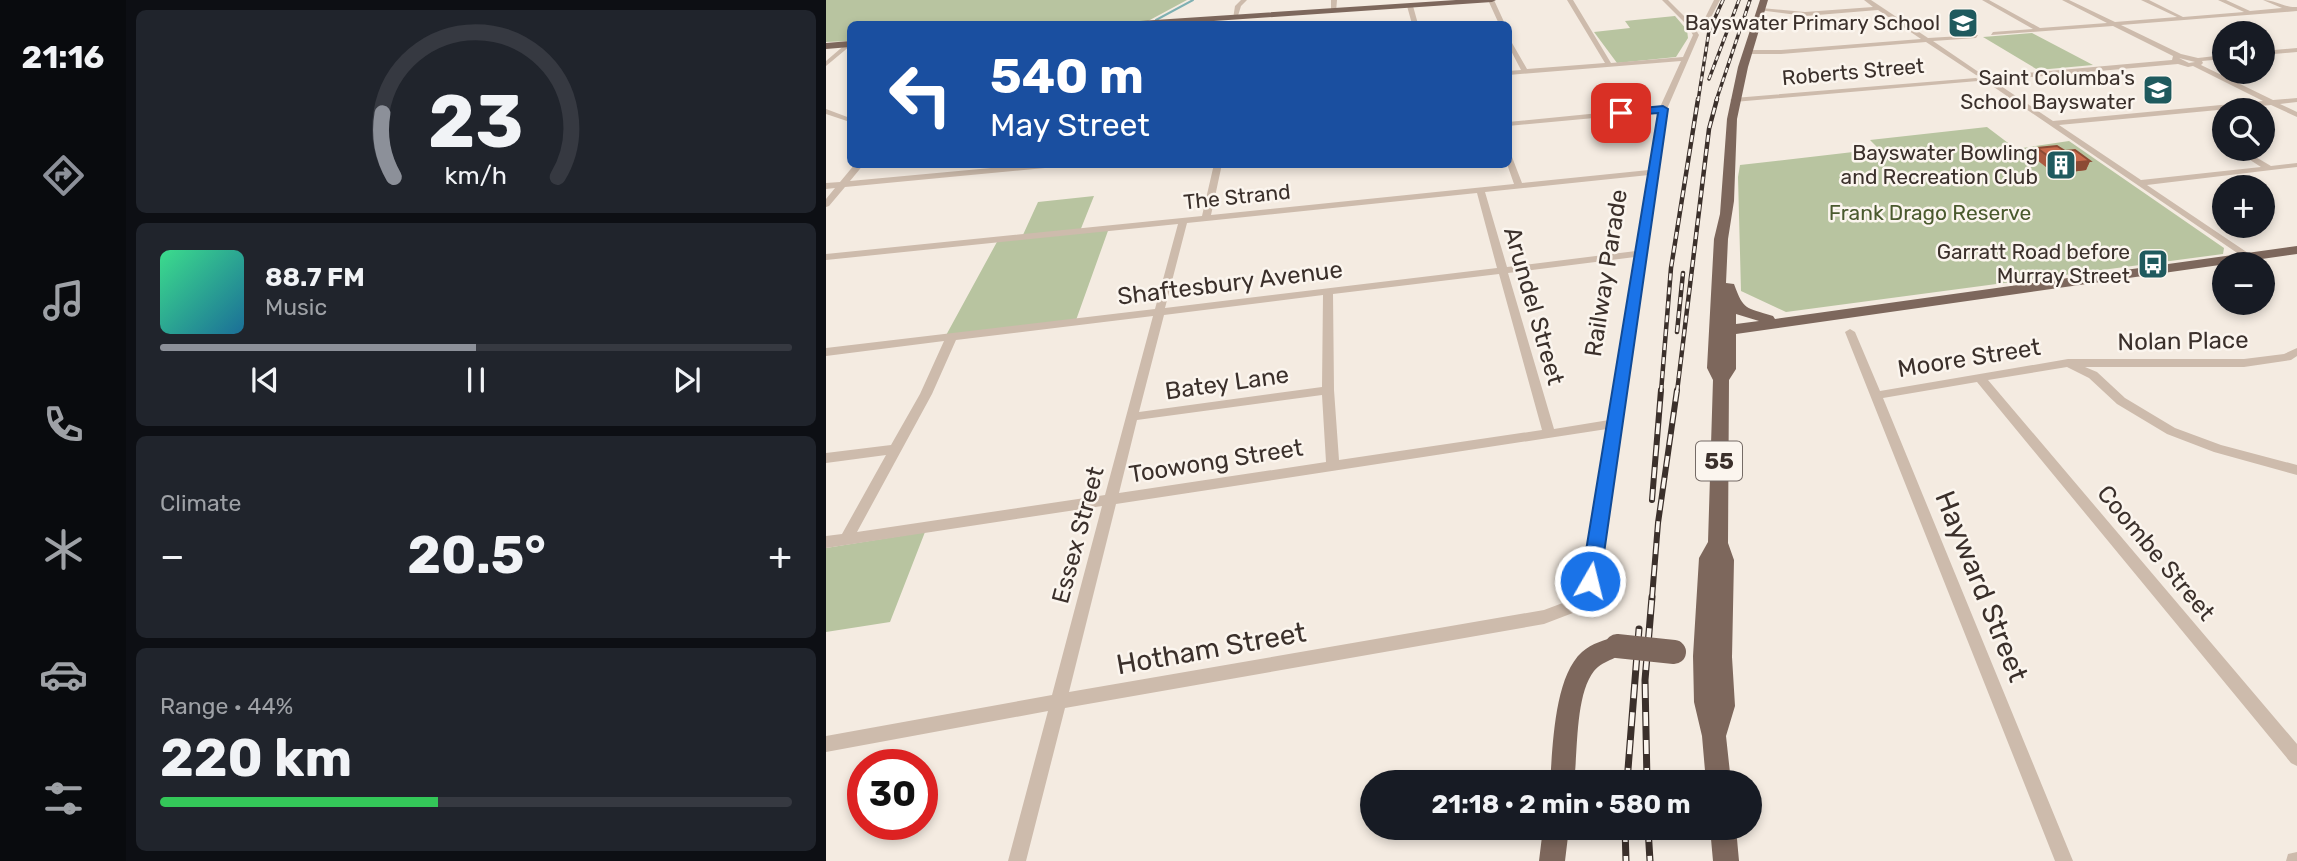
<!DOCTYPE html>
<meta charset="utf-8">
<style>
body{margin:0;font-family:Rubik,sans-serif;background:#20242c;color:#f1f3f6;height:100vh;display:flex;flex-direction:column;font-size:26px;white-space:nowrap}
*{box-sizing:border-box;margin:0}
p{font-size:23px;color:#9ea1a6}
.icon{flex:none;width:38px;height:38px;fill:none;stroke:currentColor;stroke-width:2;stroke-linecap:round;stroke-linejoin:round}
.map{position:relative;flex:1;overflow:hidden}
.drawer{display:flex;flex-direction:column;gap:10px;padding:10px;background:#0d0f14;width:700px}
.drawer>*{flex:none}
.guide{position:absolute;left:21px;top:21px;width:665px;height:147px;border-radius:10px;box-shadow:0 4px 10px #0003;background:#1a4fa0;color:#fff;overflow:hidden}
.buttons{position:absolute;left:1386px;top:21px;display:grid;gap:14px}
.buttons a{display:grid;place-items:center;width:63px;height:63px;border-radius:50%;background:#171b24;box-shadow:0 4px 10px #0003;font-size:35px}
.speed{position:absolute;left:21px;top:749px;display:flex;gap:14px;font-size:35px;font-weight:700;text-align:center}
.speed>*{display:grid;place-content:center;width:91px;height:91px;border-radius:50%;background:#171b24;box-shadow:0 4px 10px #0003;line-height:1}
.speed .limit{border:10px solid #d22;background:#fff;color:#111}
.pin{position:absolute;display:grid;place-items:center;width:60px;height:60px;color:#fff;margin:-30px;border-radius:14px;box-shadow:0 4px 10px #0006}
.me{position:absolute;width:77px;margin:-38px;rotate:8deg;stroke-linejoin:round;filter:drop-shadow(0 0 5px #0008)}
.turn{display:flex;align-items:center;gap:24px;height:147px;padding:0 28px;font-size:32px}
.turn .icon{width:91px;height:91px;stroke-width:2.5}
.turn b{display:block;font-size:49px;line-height:60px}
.big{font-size:52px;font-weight:700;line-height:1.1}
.drawer .widget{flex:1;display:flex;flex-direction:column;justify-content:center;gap:10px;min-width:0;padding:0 24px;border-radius:10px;background:#20242c}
.drawer .dial{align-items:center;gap:0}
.dial svg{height:182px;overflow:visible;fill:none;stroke:#363941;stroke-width:7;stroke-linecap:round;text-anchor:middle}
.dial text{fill:#f1f3f6;stroke:none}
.song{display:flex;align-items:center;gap:21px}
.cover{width:84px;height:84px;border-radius:10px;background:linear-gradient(135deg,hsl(150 70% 55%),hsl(200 70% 35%))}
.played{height:7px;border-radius:4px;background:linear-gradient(90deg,#8c9099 50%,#363941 50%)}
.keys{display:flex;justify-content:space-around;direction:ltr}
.heat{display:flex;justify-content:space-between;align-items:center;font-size:38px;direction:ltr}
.charge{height:10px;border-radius:5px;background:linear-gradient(90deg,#34c759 44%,#363941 0)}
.trip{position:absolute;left:534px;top:770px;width:402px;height:70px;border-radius:35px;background:#171b24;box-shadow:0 4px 10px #0003;font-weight:700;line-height:70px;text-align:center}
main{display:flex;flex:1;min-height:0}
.tab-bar{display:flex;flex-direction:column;width:126px;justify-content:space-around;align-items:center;background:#090b0e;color:#9ea1a6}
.tab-bar .icon{width:49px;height:49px}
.tab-bar .selected{color:#8c9099}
.tab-bar b{font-size:32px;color:#f1f3f6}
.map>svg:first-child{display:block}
.green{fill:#b8c4a0}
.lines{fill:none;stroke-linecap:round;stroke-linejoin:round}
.stream{stroke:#7fb0b2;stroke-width:2}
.street{fill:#cdbbac;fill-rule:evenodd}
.primary{fill:#7d675c;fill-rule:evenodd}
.rail-far3-casing{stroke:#3b302b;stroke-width:3.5}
.rail-far2-casing{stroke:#3b302b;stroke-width:4.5}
.rail-far1-casing{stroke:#3b302b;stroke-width:6}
.rail-casing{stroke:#3b302b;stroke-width:7}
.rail-far3{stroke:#fbf5ee;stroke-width:2;stroke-dasharray:5;stroke-linecap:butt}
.rail-far2{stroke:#fbf5ee;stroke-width:2.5;stroke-dasharray:7;stroke-linecap:butt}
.rail-far1{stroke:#fbf5ee;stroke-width:3.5;stroke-dasharray:11;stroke-linecap:butt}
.rail{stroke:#fbf5ee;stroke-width:4.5;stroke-dasharray:14;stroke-linecap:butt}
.primary-bridge{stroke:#7d675c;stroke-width:24}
.wall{fill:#ac5a40}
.shaded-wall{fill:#8c4a34}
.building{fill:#c8694b;stroke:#8c4a34;stroke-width:2}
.route{fill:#1a73e8;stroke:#114b97;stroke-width:2}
.labels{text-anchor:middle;stroke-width:5;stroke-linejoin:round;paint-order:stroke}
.far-poi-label{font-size:21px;fill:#3b302b;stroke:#fbf5ee;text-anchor:end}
.far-street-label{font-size:21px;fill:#3b302b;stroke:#fbf5ee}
.far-park-label{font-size:21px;fill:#4a5a2e;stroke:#fbf5ee}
.shield{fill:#fbf5ee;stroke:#756b66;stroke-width:2}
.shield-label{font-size:23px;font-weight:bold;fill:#3b302b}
.street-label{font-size:24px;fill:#3b302b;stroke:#fbf5ee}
.near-street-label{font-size:28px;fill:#3b302b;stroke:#fbf5ee}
</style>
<main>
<nav class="tab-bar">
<b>21:16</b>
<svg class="icon selected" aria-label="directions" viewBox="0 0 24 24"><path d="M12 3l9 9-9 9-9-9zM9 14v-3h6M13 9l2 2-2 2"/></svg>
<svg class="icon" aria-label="music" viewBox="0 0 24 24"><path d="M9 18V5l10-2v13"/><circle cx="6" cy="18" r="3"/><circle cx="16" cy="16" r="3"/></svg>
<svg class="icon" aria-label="phone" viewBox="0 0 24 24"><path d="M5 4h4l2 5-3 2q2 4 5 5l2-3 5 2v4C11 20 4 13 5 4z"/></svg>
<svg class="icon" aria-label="climate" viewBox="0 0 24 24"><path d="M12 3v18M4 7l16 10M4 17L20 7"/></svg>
<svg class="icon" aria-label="car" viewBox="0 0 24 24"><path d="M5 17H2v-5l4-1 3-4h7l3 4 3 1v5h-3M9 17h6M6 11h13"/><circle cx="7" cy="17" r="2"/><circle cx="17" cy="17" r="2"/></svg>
<svg class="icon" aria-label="filters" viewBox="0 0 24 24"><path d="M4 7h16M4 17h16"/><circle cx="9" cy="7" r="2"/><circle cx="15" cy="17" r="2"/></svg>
</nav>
<section class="drawer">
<div class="widget dial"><svg viewBox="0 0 100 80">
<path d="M14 69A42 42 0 1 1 86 69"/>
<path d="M14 69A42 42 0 0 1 9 41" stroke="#8c9099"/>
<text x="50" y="56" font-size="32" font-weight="700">23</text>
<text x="50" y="72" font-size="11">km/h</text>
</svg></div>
<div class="widget">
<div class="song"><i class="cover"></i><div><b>88.7 FM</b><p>Music</p></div></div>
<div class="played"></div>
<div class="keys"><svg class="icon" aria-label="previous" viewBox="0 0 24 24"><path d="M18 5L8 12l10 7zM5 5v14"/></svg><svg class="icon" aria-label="pause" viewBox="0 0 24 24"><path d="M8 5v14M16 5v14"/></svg><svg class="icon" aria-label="next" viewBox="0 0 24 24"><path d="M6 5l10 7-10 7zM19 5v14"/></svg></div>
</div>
<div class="widget"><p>Climate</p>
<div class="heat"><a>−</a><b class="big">20.5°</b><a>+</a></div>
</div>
<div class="widget"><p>Range · 44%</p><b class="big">220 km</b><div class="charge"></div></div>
</section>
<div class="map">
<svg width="1471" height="861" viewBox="0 0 1471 861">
<rect width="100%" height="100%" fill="#f4ebe1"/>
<path class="green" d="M0 0H361L322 21 269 24H24V41L0 42Z
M849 16 861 30 862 38 850 57 791 63 768 32 804 28 799 21Z
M1206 33 1267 65 1212 70 1157 37Z
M1161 127 1190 149 1243 141 1398 248 1397 254 960 312 915 291 912 177 914 165 1053 149 1044 140Z
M268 196 254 231 283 228 249 323 118 339 172 240 196 237 212 202Z
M99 532 64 622 0 632V548Z"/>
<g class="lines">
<path class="stream" d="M330 20 367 0"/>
<path class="street" d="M415 0H421L415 6 411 19H407L409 6Z
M505 0H511L510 12 505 11Z
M662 0H668L679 24H673Z
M741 0H747L785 63 857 57 867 35 861 25 836 0H842L864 22 878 20 888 0H894L882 23 867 25 873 35 841 109 771 581 752 611 718 624 239 708 200 861H182L222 711 0 752V736L226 695 276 506 0 548V536L16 534 60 455 0 463V453L65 445 94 394 118 341 0 356V348L329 309 352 224 0 260V254L376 216 388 164H396L385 215 688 184 681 164H682V155L686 157 696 183 823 170 833 112 682 126V122L834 107 855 61 682 75V71L695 70 682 45V36L701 69 779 63ZM823 175 810 251 681 267 659 192ZM651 193 671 268 339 308 361 223ZM809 257 783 420 728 429 682 273ZM673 274 716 430 513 460 508 390 507 294ZM497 295 496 387 313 412 338 315ZM327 316 279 495 31 532 106 394 130 340ZM496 395 500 462 293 493 311 420ZM781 429 757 579 742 601 718 610 243 692 290 504Z
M1038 0H1045L1102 38 1152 35 1150 38 1107 41 1154 73 1167 76 1346 60 1347 56 1287 26 1165 35 1167 32 1207 29 1156 0H1163L1214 28 1281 23 1236 0H1243L1289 22 1351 17 1315 0H1323L1357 17 1418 12 1392 0H1400L1424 11 1456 8 1437 0C1450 0 1459 8 1471 7V11L1295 25 1355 54 1372 58 1398 55V59L1376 61 1377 63 1375 65 1447 100 1471 98V102L1454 104 1471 112V117L1445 105 1233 125 1315 180 1435 167 1407 149H1416L1445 166 1471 163V167L1321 185 1428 257 1426 259H1420L1162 83 1161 82 1164 79 1150 75 1100 42 955 54H922L919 52 922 50H955L1095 39 1052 10 979 16 932 10 935 8 979 12 1047 7ZM1353 58 1369 62 1363 63ZM1352 64 1362 67 1367 66 1437 101 1227 121 1169 82 1171 80Z
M584 4 587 6 592 24H586L581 6Z
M315 22 318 24H311L312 23Z
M24 42V46L0 66V61L21 43Z
M1471 48V52L1437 55V51Z
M1150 78 1153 80 1152 81 908 102 904 100 908 98Z
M0 109 24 118V122L0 114Z
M29 164H38L24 181 208 164H244L240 166 19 187 3 206 0 207V199L9 188 0 189V183L14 182Z
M1024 329 1029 332 1054 391 1242 359H1418L1458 354 1471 348V356L1465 360 1418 367H1259L1271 372 1299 398 1349 428 1395 445 1471 465V475L1388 452 1341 434 1291 404 1263 378 1241 367 1162 380 1471 744V766L1465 763 1151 382 1057 398 1247 861H1229L1019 332Z
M1471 852V861H1460L1462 854Z"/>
<path class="primary" d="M630 0H670L666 2 344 24H310L314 21Z
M934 0H942L922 67 911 119 908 201 902 239 900 283 908 284C918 311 919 307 947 316L949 319 1471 246V254L910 334V369L903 380 902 543 908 560 906 657 909 706 900 736 905 782H880L876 736 868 702 867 656 873 558 882 542 887 380 881 368 888 239 894 214 901 119 912 67ZM910 314 933 321 910 324Z
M24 41V47L0 49V43Z
M791 636 799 639 802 646C796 659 778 659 768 671 749 695 752 752 748 782H724C727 746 728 677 756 652 766 643 779 640 791 636Z
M717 828H743L739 861H713Z
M884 828H910L913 861H887Z"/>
<g class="rail-far3-casing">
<path id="rail-far3" d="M883 79 913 0
M872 101 883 31 897 0
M890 101 924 0"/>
</g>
<g class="rail-far2-casing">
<path id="rail-far2" d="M851 332 857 273
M835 392 845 268 872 99
M851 392 883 129 891 99"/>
</g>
<g class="rail-far1-casing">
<path id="rail-far1" d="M826 500 835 390
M826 598 832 523 851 390"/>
</g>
<g class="rail-casing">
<path id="rail" d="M801 782 813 629
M821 782 819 680 826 597
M799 828 800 861
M822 828 824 861"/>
</g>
<use href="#rail-far3" class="rail-far3"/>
<use href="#rail-far2" class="rail-far2"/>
<use href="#rail-far1" class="rail-far1"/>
<use href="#rail" class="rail"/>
<path class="primary-bridge" d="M791 646 848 652"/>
</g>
<path class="wall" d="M1211 148 1239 151 1264 161 1260 170 1229 174 1207 157Z"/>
<path class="shaded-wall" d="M1264 161 1260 170 1229 174 1233 164Z"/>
<path class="building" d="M1231 146 1239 151 1249 150 1264 161 1233 164 1211 148Z"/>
<path class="route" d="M837 106 842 109 774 581 771 586 764 589 758 586 755 581 832 113 795 116 791 113 795 110Z"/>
<defs>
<g id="school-square" transform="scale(1.575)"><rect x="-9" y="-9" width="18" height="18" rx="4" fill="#1f5a5e" stroke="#fbf5ee"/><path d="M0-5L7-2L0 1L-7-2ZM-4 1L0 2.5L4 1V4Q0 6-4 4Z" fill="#fff"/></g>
<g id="building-square" transform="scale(1.575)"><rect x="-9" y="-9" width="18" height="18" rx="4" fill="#1f5a5e" stroke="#fbf5ee"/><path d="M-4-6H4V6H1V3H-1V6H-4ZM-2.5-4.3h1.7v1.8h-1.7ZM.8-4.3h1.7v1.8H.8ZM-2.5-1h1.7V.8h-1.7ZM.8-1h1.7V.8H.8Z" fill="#fff"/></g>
<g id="bus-square" transform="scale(1.575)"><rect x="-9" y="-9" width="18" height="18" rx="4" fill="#1f5a5e" stroke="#fbf5ee"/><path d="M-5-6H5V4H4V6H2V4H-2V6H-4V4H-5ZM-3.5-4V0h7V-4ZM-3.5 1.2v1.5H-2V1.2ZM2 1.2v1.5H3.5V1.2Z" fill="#fff"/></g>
</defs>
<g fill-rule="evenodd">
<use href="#school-square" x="1137" y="23"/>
<use href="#school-square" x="1332" y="90"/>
<use href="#building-square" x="1235" y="165"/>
<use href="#bus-square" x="1327" y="264"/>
</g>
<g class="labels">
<g class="far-poi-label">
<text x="1114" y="30">Bayswater Primary School</text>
<text x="1309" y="85">Saint Columba's<tspan x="1309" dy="24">School Bayswater</tspan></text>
<text x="1212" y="160">Bayswater Bowling<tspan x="1212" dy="24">and Recreation Club</tspan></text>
<text x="1304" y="259">Garratt Road before<tspan x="1304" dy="24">Murray Street</tspan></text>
</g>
<g class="far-street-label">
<text transform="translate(1027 72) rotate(-5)" y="7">Roberts Street</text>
<text transform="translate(411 197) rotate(-6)" y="7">The Strand</text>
</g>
<g class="far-park-label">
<text x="1104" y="220">Frank Drago Reserve</text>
</g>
<rect class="shield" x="870" y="441.5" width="46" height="39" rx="5"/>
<g class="shield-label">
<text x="893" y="469">55</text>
</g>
<g class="street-label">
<text transform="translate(780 273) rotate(-81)" y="8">Railway Parade</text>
<text transform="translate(404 283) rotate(-7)" y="8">Shaftesbury Avenue</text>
<text transform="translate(708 306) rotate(74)" y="8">Arundel Street</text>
<text transform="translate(1357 341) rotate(-1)" y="8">Nolan Place</text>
<text transform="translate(1143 358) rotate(-9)" y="8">Moore Street</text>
<text transform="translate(401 383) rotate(-8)" y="8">Batey Lane</text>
<text transform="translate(390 461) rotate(-9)" y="8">Toowong Street</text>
<text transform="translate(252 535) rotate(-75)" y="8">Essex Street</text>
<text transform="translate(1330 553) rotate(50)" y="8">Coombe Street</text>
</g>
<g class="near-street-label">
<text transform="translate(1156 586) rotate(68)" y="10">Hayward Street</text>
<text transform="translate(385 648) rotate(-10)" y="10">Hotham Street</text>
</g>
</g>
</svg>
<div class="buttons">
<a><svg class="icon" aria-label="sound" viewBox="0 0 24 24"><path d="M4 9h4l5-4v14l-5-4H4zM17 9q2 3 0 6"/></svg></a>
<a><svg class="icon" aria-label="search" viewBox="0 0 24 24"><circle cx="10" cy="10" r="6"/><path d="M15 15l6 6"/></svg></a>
<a>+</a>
<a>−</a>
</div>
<div class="speed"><div class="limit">30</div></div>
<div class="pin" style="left:795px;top:113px;background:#d93025"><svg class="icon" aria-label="arrive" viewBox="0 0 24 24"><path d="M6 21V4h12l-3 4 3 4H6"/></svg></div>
<svg class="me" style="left:764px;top:581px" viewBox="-20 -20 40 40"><circle r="17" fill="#1a73e8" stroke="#fff" stroke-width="3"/><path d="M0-11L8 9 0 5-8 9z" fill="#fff"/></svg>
<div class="trip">21:18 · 2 min · 580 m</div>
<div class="guide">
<div class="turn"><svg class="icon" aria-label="left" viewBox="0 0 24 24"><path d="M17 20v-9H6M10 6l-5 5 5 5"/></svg><div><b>540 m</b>May Street</div></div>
</div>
</div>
</main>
